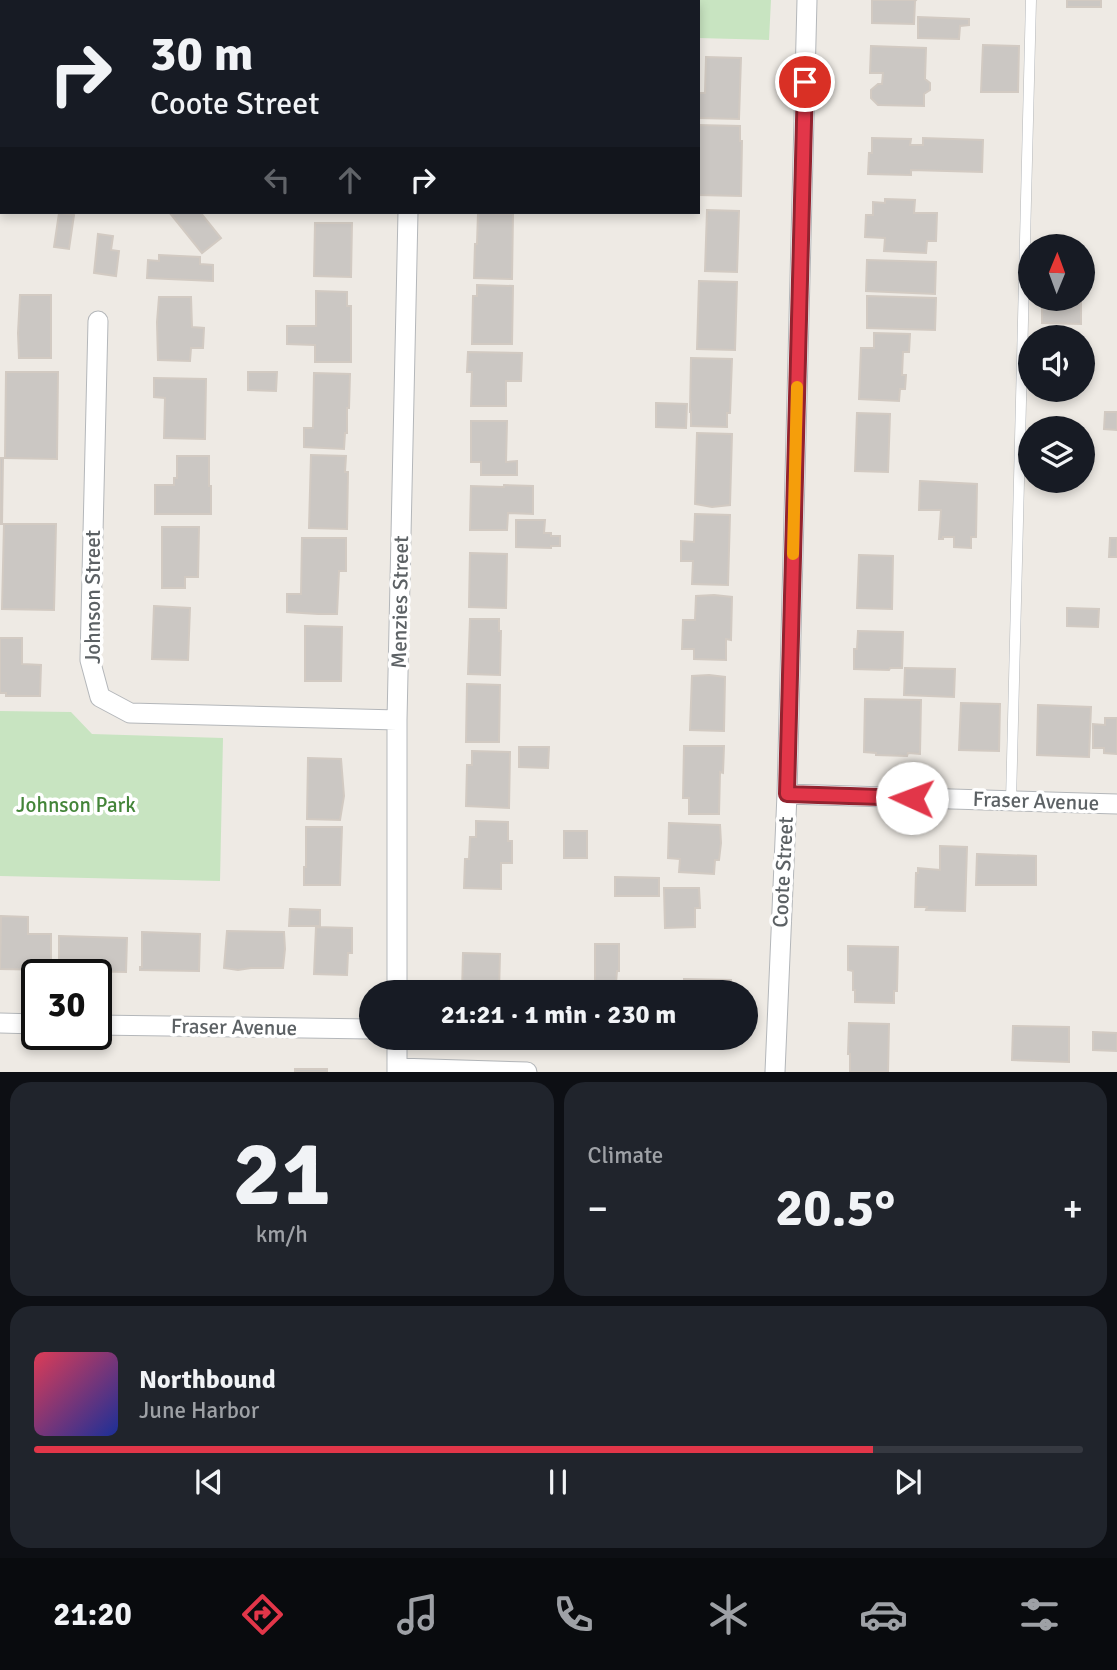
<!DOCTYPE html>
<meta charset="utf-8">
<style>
body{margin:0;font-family:Signika,sans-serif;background:#20242c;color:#f1f3f6;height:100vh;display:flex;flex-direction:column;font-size:26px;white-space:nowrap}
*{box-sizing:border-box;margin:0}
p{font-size:23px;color:#9ea1a6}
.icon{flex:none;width:38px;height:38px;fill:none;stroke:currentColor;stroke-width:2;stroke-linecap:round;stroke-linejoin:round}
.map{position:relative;height:1072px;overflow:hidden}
.sheet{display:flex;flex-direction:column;gap:10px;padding:10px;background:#0d0f14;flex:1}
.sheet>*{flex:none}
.guide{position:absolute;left:0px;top:0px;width:700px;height:214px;box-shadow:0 4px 10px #0003;background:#171b24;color:#f1f3f6;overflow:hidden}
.needle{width:46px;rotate:1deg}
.controls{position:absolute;left:1018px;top:234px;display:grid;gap:14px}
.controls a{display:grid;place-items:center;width:77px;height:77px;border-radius:50%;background:#171b24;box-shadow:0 4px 10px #0003;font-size:35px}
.speed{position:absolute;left:21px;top:959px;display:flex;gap:14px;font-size:35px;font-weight:700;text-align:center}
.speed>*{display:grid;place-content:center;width:91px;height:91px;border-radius:50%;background:#171b24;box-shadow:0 4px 10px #0003;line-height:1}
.speed .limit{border:4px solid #111;border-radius:10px;background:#fff;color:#111}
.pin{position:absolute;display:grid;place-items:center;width:60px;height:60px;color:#fff;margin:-30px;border:4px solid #fff;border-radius:50%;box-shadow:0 2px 7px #0007}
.me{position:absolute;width:77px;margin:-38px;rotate:272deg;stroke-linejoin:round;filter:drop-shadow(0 0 5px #0008)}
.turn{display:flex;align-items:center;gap:24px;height:147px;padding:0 35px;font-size:32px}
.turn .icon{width:91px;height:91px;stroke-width:2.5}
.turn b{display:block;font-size:49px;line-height:60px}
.lanes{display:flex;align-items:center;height:66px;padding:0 35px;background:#0003;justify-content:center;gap:35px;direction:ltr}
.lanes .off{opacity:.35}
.big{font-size:52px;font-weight:700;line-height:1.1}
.sheet .widget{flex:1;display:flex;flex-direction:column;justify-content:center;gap:10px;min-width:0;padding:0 24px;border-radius:21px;background:#20242c}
.sheet .dial{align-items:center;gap:0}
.dial b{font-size:91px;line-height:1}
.song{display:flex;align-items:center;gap:21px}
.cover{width:84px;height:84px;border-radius:10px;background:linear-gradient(135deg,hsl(350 70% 55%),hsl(230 70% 35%))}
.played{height:7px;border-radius:4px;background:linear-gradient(90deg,#e23649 80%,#363941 80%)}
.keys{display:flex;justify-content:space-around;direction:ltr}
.heat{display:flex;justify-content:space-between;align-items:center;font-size:38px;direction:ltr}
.sheet .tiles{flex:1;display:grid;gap:10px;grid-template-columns:1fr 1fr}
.widget:last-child{grid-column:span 2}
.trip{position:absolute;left:359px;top:980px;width:399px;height:70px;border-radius:35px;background:#171b24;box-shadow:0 4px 10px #0003;font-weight:700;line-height:70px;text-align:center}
.tabs{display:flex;height:112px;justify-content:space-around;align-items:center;background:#090b0e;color:#9ea1a6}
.tabs .icon{width:49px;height:49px}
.tabs .on{color:#e23649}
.tabs b{font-size:32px;color:#f1f3f6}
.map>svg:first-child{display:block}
.green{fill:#c8e4c1}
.building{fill:#cbc7c3;stroke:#d2cac2;stroke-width:2}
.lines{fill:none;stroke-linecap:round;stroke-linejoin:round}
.service-casing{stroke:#b4b7ba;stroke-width:11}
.minor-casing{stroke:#b4b7ba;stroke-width:21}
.service{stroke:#fff;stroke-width:10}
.minor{stroke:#fff;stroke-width:19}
.route-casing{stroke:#93232f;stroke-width:18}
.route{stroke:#e23649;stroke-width:12}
.slow{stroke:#f59e0b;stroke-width:12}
.labels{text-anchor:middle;stroke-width:7;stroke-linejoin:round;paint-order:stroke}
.street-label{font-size:21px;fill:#5c6164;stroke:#fff}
.park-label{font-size:21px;fill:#448539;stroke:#fff}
</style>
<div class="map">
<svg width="1117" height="1072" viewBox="0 0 1117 1072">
<rect width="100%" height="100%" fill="#eeeae4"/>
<path class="green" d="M603 0H771L769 40 698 38V2H603Z
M0 711 71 712 92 734 223 738 220 881 0 876Z"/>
<path class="building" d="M872 0H916L915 1 914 24 872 23Z
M1067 0H1101V7H1067Z
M0 10H2V56H0Z
M918 17 969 19V25L960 26 959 39 918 38Z
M983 45 1019 46 1018 92H981Z
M871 46 926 48 925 79 930 83V90L924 94V106L878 105 871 98V90L878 84H882L883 73H870Z
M706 57 741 58 739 119 698 118V93H705Z
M698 125 740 126V141H742L741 196 698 195Z
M872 138 911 139 910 145H923V138L983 140 982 172 911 170V175L868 174 869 153H872Z
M885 199 915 200 914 213H937L936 241H927L926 253 884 251 885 238 865 237 866 215H873V202L885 203Z
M707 210 739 211 737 272 705 271Z
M169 212H200L221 238 202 253Z
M59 213 74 215 69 249 54 247Z
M478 213 513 214 512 279 474 278 475 244H477Z
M315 223H352L351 277 314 276Z
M98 234 113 236 111 250 119 251 116 276 94 273Z
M159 255 200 257V264L213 265V281L147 278 148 260 159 261Z
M867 260 936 262 935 294 866 291Z
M699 281 737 282 735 350 697 349Z
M477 285 513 286 512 344H472L473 296H477Z
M316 291 347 292V306H351V362H315V345L287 344V326H316Z
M20 295H51V358H19L18 333Z
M867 296 936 298 935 330 867 328Z
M159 297H191L192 327 204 328 203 348H191L190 361 158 360 157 322Z
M1042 299H1081V324L1042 323Z
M874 333 910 334 909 352H903L902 375H906L905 389H900L899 401 859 399 861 348H874Z
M468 352 522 353 521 381H506V406H471L472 372H467Z
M691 358 732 359 730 413H727V427L691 426V412H690Z
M6 372H58L57 459 5 458Z
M248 372H277L276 391 248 390Z
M314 373 350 374 349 408H347V433H345L344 449 304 447V428H313Z
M154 378 206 379 205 439 164 438 165 398 154 397Z
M656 403 687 404 686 428 656 427Z
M1105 412H1117V430L1104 429Z
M857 413 890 414 888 472 855 471Z
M471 421H507L506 462 517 461V475H481V462H471Z
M697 433 732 434 730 505 712 507 695 504Z
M311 455 346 456 345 472H348L347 529 309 528Z
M177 456H209V486H211V514H155V485H174V478H177Z
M0 458H3L2 524H0Z
M920 481 977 484 976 537H971V548L954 547V537H943V539H939L941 510H919Z
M504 485 533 486V514L508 513 507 530H470L471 486 504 487Z
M695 514 730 515 728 585 692 584 693 561H681V541L694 542Z
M516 520H545L544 533H551V536H560V546H551V548L516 547Z
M4 524H56L54 610 2 609Z
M162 527H199L198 577H185V588H162Z
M302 538H346V571H339L337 614H318L287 612V594H301Z
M1110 538H1117V557H1109Z
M470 553 507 554 506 608 469 607Z
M859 555 893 556 892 609 857 608Z
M714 595 732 597 731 640 726 639V660L694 659V649H682L683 620H695L696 596Z
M154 606 190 608 188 660 152 659Z
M1067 608 1099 609 1098 627 1067 626Z
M470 619H499V631H501L500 675 468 674Z
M305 626 342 627 341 681H305Z
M858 631 903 632 902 668H890L889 670 854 669V649H857Z
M0 638H22V664L41 665 40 696H6V693H0Z
M905 668 955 669 954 697 904 695Z
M709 675 725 677 724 731 690 730 692 676Z
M467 684 500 685 499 742H466Z
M865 699 921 700 920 754 908 753 907 756 876 755V753L864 752Z
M961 703 1000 704 999 751 959 750Z
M1038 705 1091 707 1089 757 1037 755Z
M1105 718H1117V754L1104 753V748H1093V724L1105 725Z
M684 746H724L723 773 720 772 719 814H689V798H683Z
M519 747H549L548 768 519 767Z
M472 751 510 752 509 808 466 806 467 765H472Z
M308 758 341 759 344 796 340 820 307 819Z
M476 821 508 822V841H512V863H501V889L464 888 465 859H469L470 837H476Z
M669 823 720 825 721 843 719 860H715L714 874 679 872 680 859 668 858Z
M306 827H342L340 885H304V867H306Z
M564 831H587V858H564Z
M940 846 967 847 965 911 926 910 927 907H915L916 873H918V868L940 870Z
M977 854 1036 856V885H976Z
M615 877 659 878V896H615Z
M664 888H699L700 908H695V927L665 928Z
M290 909 320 910V926H289Z
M1 916 28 917V934H51V970L0 969Z
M316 927 352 928V953H348L347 975 314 974Z
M227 931 284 932 285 949 283 968H251L238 970 224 968Z
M142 932 200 934 199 971 140 970V967H142Z
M59 936 127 938 126 972 81 971V964H59Z
M595 944H619V971H617L616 983H648V990H663V992H595Z
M848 946 898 947 897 991H894V1003L855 1002V990H853V971L848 970Z
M463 953 500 954 499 992H462Z
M684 979 731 980V992H684Z
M521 983 582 984V992H520Z
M849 1023 889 1024 888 1072H850V1054H848Z
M1013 1026 1069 1027V1062L1012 1060Z
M1093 1032 1117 1033V1051L1093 1050Z
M295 1069H327V1072H295Z"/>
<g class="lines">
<g class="service-casing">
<path id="service" d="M1011 801 1031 0"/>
</g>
<g class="minor-casing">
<path id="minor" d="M413 2V0
M98 321 90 660 100 697 130 713 397 720
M787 794 1117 804
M397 992V720L408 212
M0 1023 37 1024
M96 1025 371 1029
M397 1038V1072
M397 1068 527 1072
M775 1072 787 794 807 0"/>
</g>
<use href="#service" class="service"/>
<use href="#minor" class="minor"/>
</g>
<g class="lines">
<g class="route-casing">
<path id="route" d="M805 82 787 794 912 798"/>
</g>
<use href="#route" class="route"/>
<path class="slow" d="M793 554 797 387"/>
</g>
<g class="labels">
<g class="street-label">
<text transform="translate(93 597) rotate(-90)" y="7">Johnson Street</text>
<text transform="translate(400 602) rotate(-89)" y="7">Menzies Street</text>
<text transform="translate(1036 801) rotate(2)" y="7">Fraser Avenue</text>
<text transform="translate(783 872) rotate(-87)" y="7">Coote Street</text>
<text transform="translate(234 1027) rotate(1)" y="7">Fraser Avenue</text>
</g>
<g class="park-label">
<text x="76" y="812">Johnson Park</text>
</g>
</g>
</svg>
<div class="controls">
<a><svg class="needle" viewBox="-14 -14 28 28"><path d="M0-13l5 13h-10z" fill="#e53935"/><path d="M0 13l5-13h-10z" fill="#9ea1a6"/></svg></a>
<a><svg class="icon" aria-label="sound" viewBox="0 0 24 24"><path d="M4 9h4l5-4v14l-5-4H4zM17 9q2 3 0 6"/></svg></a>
<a><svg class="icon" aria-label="layers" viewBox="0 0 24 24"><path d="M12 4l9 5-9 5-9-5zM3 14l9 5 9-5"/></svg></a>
</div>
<div class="speed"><div class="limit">30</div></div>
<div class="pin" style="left:805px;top:82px;background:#d93025"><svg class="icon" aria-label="arrive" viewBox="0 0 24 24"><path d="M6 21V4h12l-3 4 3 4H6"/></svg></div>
<svg class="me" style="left:912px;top:798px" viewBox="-20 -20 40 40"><circle r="19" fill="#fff"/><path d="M0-13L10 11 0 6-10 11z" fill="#e23649"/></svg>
<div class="trip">21:21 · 1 min · 230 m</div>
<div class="guide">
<div class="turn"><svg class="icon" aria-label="right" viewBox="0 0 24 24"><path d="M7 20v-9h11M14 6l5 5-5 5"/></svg><div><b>30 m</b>Coote Street</div></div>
<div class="lanes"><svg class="icon off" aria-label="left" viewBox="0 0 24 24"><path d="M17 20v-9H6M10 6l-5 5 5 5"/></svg><svg class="icon off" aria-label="ahead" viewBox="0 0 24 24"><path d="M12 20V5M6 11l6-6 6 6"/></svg><svg class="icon" aria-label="right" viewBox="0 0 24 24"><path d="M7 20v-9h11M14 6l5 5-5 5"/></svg></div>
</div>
</div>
<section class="sheet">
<div class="tiles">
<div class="widget dial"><b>21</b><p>km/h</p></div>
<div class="widget"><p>Climate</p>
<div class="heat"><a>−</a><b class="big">20.5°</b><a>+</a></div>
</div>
<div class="widget">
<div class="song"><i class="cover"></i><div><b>Northbound</b><p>June Harbor</p></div></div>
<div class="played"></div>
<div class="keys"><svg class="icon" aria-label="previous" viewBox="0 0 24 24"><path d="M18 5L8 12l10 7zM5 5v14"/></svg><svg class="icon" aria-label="pause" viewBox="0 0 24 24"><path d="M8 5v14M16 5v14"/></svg><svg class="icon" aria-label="next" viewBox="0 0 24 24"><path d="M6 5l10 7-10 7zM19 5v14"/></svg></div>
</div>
</div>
</section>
<nav class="tabs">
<b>21:20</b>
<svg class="icon on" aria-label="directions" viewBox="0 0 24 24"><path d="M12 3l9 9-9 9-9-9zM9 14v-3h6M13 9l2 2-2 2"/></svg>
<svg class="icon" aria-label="music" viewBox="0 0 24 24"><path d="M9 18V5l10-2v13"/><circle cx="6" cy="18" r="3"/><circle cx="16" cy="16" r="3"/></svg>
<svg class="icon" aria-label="phone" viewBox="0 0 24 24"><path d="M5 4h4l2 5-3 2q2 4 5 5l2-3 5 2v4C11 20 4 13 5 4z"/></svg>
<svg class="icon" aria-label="climate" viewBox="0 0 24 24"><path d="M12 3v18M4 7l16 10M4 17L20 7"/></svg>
<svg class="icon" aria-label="car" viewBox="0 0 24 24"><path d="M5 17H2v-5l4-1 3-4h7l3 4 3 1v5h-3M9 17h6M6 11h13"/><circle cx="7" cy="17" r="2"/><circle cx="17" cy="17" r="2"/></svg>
<svg class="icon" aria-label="filters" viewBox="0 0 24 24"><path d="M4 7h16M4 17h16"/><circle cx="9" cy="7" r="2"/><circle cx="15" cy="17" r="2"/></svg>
</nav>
